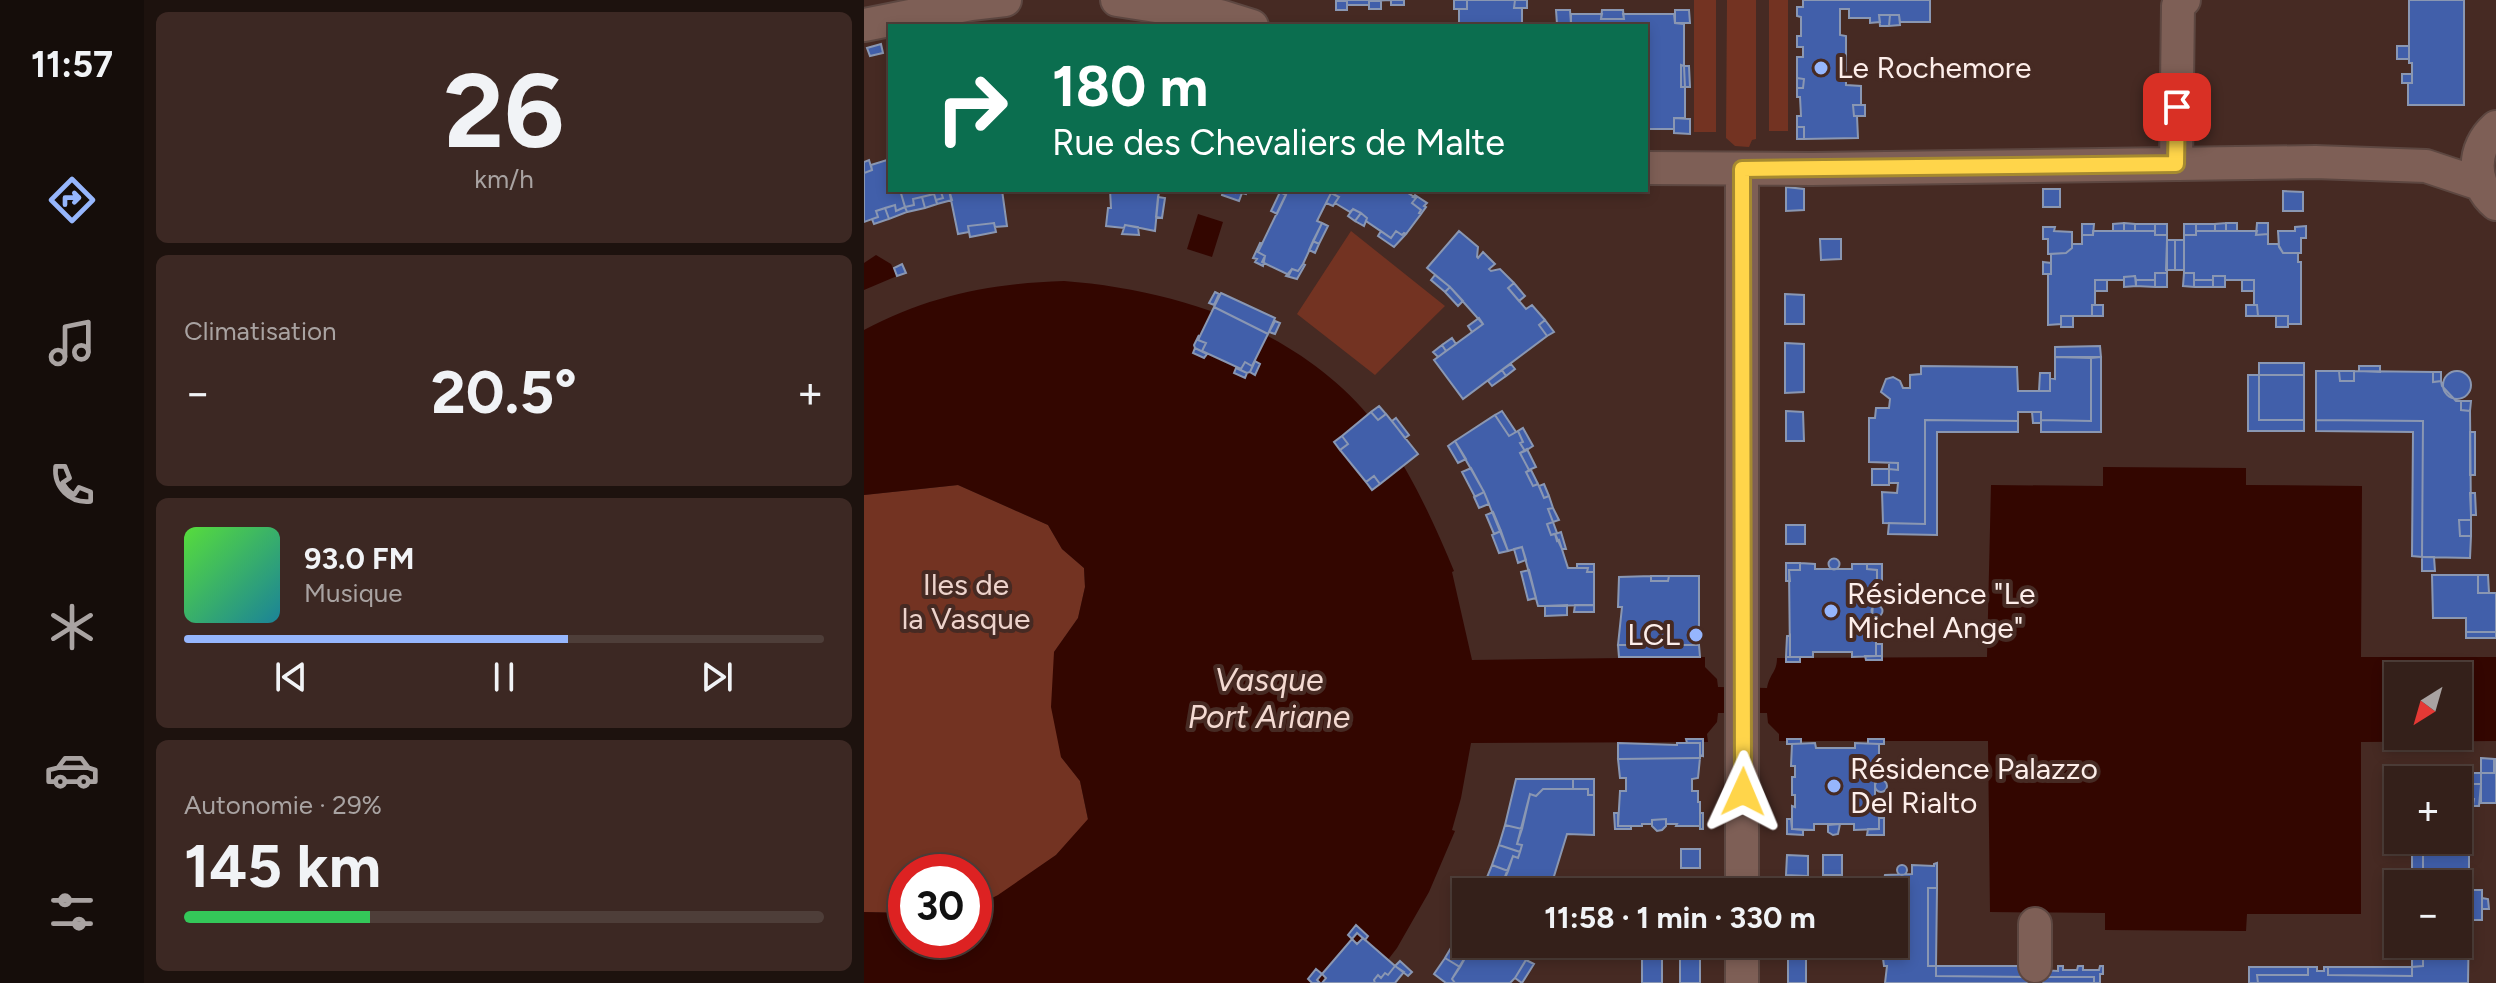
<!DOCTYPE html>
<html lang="fr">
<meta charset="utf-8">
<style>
body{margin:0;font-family:Figtree,sans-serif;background:#3c2823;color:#f1f3f6;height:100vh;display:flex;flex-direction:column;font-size:30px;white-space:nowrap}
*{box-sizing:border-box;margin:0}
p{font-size:26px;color:#a9a3a2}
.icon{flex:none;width:44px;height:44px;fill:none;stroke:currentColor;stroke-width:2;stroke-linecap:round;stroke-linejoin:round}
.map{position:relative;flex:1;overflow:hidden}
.sheet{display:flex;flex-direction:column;gap:12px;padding:12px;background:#1d120e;width:720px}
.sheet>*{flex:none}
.hud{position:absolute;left:24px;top:24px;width:760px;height:168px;border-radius:0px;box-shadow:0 4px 12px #0003,0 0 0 2px #4e3e39;background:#0b6e4f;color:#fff;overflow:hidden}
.needle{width:52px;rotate:217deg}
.controls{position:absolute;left:1520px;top:662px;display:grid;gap:16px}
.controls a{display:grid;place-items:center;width:88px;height:88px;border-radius:0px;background:#34201a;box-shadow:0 4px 12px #0003,0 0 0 2px #4e3e39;font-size:40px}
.speed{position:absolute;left:24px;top:854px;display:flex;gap:16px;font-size:40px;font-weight:700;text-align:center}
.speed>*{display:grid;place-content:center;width:104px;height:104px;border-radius:50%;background:#34201a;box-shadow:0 4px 12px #0003,0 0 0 2px #4e3e39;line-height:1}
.speed .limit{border:12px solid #d22;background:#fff;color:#111}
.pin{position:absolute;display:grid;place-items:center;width:68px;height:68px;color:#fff;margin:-34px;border-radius:16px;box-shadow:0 4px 12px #0006}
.me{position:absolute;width:88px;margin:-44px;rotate:1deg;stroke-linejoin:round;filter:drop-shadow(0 0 6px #0008)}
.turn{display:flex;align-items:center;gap:28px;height:168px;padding:0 32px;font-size:36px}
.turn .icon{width:104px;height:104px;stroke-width:2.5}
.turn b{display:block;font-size:56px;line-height:68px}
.big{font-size:60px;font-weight:700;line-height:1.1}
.sheet .card{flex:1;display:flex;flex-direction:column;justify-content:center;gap:12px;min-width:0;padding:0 28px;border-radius:12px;background:#3c2823}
.sheet .dial{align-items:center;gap:0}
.dial b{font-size:104px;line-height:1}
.song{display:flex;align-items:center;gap:24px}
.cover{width:96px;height:96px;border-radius:12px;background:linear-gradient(135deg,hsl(110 70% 55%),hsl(190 70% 35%))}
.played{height:8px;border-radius:4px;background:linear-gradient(90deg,#96b6fd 60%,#4e3e39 60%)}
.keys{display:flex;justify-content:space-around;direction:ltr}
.heat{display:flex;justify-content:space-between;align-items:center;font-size:44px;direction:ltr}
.charge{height:12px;border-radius:6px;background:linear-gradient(90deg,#34c759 29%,#4e3e39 0)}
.trip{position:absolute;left:588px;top:878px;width:456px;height:80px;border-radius:0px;background:#34201a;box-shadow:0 4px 12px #0003,0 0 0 2px #4e3e39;font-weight:700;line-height:80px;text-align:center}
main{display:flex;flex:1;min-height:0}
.tab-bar{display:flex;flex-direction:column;width:144px;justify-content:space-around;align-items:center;background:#150d0a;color:#a9a3a2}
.tab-bar .icon{width:56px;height:56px}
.tab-bar .active{color:#96b6fd}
.tab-bar b{font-size:36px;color:#f1f3f6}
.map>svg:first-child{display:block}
.green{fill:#733322}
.water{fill:#330600;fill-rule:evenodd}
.building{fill:#415faa;stroke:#8a97b2;stroke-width:2}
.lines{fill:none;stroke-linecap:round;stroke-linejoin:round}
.minor-casing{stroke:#5d4741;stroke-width:36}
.minor{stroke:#7e5f56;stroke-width:32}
.route-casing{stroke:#a68a30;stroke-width:20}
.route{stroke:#ffd54a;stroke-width:14}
.poi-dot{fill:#96b6fd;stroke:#462a23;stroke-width:3}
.labels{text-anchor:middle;stroke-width:8;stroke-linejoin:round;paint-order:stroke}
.poi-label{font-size:30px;fill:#fdeeea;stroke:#462a23;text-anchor:start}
.park-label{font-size:30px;fill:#edd3cc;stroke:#462a23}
.water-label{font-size:32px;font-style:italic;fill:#f4dad2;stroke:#462a23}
</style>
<main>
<nav class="tab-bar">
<b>11:57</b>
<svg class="icon active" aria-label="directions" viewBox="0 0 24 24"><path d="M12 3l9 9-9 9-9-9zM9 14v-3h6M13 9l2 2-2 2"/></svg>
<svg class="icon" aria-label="music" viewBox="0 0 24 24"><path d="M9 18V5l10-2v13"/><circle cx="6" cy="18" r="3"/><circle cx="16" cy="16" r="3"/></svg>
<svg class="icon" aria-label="phone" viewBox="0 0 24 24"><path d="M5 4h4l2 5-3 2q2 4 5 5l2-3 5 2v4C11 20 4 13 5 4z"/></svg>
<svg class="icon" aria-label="climate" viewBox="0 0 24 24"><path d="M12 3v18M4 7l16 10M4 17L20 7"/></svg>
<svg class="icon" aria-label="car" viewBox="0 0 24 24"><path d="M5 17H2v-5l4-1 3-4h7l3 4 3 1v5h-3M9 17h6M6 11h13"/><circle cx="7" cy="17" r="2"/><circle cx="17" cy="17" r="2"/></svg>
<svg class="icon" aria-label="filters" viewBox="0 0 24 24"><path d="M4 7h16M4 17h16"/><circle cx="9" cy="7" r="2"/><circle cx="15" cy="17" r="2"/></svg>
</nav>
<section class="sheet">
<div class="card dial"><b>26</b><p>km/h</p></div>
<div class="card"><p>Climatisation</p>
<div class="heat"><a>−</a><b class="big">20.5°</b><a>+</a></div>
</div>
<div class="card">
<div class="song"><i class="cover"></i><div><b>93.0 FM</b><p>Musique</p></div></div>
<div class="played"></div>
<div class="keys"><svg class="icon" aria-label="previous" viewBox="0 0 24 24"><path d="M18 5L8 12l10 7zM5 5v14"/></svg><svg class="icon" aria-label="pause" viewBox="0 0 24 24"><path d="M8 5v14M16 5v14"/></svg><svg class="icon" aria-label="next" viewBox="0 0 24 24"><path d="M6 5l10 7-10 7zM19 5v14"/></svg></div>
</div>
<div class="card"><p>Autonomie · 29%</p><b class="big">145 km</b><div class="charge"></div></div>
</section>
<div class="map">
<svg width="1632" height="983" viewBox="0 0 1632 983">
<rect width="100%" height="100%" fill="#462a23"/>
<path class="green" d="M830 0H852V132H830Z
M863 0H892V139L888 140 885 147 871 146 862 138Z
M905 0H924V131H905Z
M487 231 581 306 511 375 433 314Z
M94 485 184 525 198 549 220 568 221 587 214 618 190 652 197 757 216 781 224 820 192 855 134 896 110 907V872H42V913L0 912V495Z"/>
<path class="water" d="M334 214 359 222 348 257 323 249Z
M12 255 27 264 33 276 0 290V263Z
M200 281C318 290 443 332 516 430 547 472 570 523 590 571L588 572 608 660 836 657H841V667L853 679 854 687 903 688C906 673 913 672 913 658L1123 657 1127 485 1239 486V467L1382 468V485L1498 486 1497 657H1632V741L1497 742V914H1383L1382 931H1378L1241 930V913L1126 912 1124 741H915V734L904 723 903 713H854L853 722 843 734 844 742 607 743 597 798 588 830 591 831 565 892 533 948 506 983H0V912L42 913V940H110V907L134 895 192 855 224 819 216 781 197 757 187 707 190 652 214 618 221 587 220 568 198 549 184 525 94 485 0 495V330C63 296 129 283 200 281ZM1534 676H1594V736H1534Z"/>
<path class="building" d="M473 0H527L505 1V5H483V1Z
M517 0V9H505V1Z
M527 0H540V5H527Z
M590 0H603V9H590Z
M603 0H651L650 8H658V26H595V9H603Z
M651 0H663V8H650Z
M939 0H1066V22H1036L1035 15H1015L1016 22 1006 23V18H985V9H976V35L982 36V85L997 86V105H989L990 116H993L994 138 940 139V127H933V116H937L936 97H933V88H939L940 79 933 78V57H939V47H933V36H937V17L933 16V7H939Z
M1545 0H1600V105H1544V83H1548V63H1545Z
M472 1H483V10H472Z
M692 10H706L707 24H693Z
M738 10H759L760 19H737Z
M811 10H825L826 23H811Z
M707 14H738L737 19H760L759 14H810L811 23 820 24V66L817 65V87H821V118H810V129H782V26H697V24H707Z
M1015 15H1026L1025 26H1016Z
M1026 15H1035L1036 25 1025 26Z
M17 44 19 53 6 56 3 48Z
M1533 46H1545V59H1533Z
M817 65 820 66 821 87H817Z
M820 66H825L826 87H821Z
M1538 74H1548V83H1538Z
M933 78 940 79 939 88H933Z
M989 105H1001V116H990Z
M810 118 826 119V134L810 133Z
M933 127H940V139H933Z
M26 159V190H36L41 207 32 211 31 205 12 211 14 217 0 222V173L8 170 7 165Z
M5 160 8 170 0 173V162Z
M922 187 940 189V210L922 211Z
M1179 189H1196V207H1179Z
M36 190H83L77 192 79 198 72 200 70 194 49 199 50 205 41 207Z
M85 190 88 200 73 204 72 200 79 198 77 192Z
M85 190H138L143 226 131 227 130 223 104 226 105 232 94 234Z
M246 190H295L291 231 261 225 260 228 242 226 244 208H247Z
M359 190 371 193 372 190H383L382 194 378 193 375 201 358 195Z
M424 190H539L552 198 548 203 557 210 555 213 557 214 542 234 540 233 538 235 532 231 527 238 502 221 503 218 497 213 489 209 486 212 471 203 475 197 467 193 453 221 458 223 439 264 434 271 428 269 425 275 398 262 401 256 394 252Z
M1419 191 1439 192V211H1419Z
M416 192 422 195 413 214 407 211Z
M467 193 475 197 469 206 462 203Z
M70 194 73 204 61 208 58 197Z
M551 195 563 203 560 206 562 207 557 214 555 213 557 210 548 203 552 198 549 197Z
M58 197 61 208 43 212 41 207 50 205 49 199Z
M294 197 301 198 298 218 292 217Z
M31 205 32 211 41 207 43 212 25 219 21 208Z
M21 208 25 219 10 224 8 219 14 217 12 211Z
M489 209 497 213 491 221 484 216Z
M497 213 503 218 500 226 491 221Z
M130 223 132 232 106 237 104 226Z
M458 223 464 226 455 244 449 241Z
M1260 223V231H1249V224Z
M1260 223 1271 224V231H1260Z
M1362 223V231H1351V224Z
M1362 223H1373V231H1362Z
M1393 223H1404V234L1392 235Z
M1218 224H1230L1229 235H1218Z
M1271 224H1291V231H1271Z
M1291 224H1303V235H1291Z
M1320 224H1332V235H1320Z
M1332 224H1351V231H1332Z
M261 225 274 227 275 235 258 234Z
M1442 226V238H1437V253H1419L1415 247 1414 231H1431V227Z
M1179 227H1191L1190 231 1208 232V248L1202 253 1184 254V239H1179Z
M517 231 527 238 532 231 538 235 540 233 542 234 530 247 514 236Z
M595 231 614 247 613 257 614 258 619 252 631 264 625 269 627 271 636 269 650 283 644 288 662 309 668 305 681 320 675 325 683 336 599 399 570 360 619 324 586 287 563 268Z
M1229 231H1291V235H1303V273H1291V280H1272L1271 276 1260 277V280H1231V305H1228V316H1197V324L1184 325V274H1187V254L1202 253 1208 248V244H1218V235H1229Z
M1332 231H1393L1392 235 1404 234V244H1414L1419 253H1434V262H1437V324H1424V316H1394L1393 305H1390V280H1361V276H1349V280H1330V273H1320V235H1332Z
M956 239H977V259L957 260Z
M1303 240H1311V270H1302Z
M1311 240H1320V270H1311Z
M449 241 455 244 451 253 445 250Z
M396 243 398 244 394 252 401 256 399 266 391 262 393 259 389 258Z
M1179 262 1187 263V274H1179Z
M38 264 42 273 33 276 30 268Z
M439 264 441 265 433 279 422 276 428 269 434 271Z
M1291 273H1303V287H1291Z
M1320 273H1330V287L1319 286Z
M571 275 586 287 581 292 567 280Z
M1271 276 1272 286 1260 287V277Z
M1349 276H1361V287H1349Z
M1231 280H1243V291H1231Z
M1272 280H1291V287L1272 286Z
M1330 280H1349V287H1330Z
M1378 280H1390V291H1378Z
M650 283 661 296 655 301 644 288Z
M586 287 599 301 594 306 581 292Z
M351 292 355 294 350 305 345 303Z
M357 293 411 318 404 334 350 307Z
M921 294 940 295V324H921Z
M1228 305H1239V316H1228Z
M1382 305H1393L1394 316H1382Z
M350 307 404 334 388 366 381 362 377 369 338 351 342 343 334 340Z
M1197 316H1209V327H1197Z
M1412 316H1424V327H1412Z
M615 318 619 324 608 332 604 326Z
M681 320 690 332 683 336 675 325Z
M411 321 416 323 411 334 405 332Z
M335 335 334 340 342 343 338 351 343 354 331 348 330 345Z
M588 338 592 344 582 351 578 345Z
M921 343 940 344V392L921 393Z
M578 345 582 351 574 357 569 352Z
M1236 346 1237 357H1191V347Z
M331 348 343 354 340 358 329 353Z
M1191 357 1227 358V421L1177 420V412H1154V421L1061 420V524L1019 523 1018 492 1033 493 1034 483H1025V469L1034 470V463L1005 462V418H1011L1012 408H1025L1026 399 1017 392 1022 379 1029 377 1036 381 1039 388H1046V375L1057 374V366L1153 367 1154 391H1186V378L1191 379Z
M1237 357V432H1177V420L1227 421V358Z
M391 361 386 372 383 373 372 368 377 369 381 362 388 366Z
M391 361 396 364 391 375 386 372Z
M1395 363H1440V375H1395Z
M647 364 651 369 642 376 638 370Z
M1495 366H1516V372L1495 371Z
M372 368 383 373 381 378 370 373Z
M638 370 642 376 628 386 624 381Z
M1452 371H1475L1476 381H1490V371L1569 372V382L1577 381 1578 386 1592 401H1597V410L1606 411 1607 520H1595L1596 536H1607L1606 558 1558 557 1559 421 1452 420Z
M1475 371H1490V381H1476Z
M1579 385a14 14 0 1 1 28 0a14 14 0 1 1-28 0Z
M1569 372H1577V381L1569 382Z
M1176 373H1186V391H1175Z
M1384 375H1395V420H1440V431H1384Z
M1395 375H1440V420H1395Z
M1597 401H1607L1606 411 1597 410Z
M515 406 522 414 514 420 507 412Z
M638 411 652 432 645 436 631 415Z
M922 411 939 412 940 441H922Z
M507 412 514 420 522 414 554 454 516 484 510 476 502 482 476 450 484 444 478 436Z
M1168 412H1177V423H1169Z
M631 415 645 436 654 431 659 442 656 443 661 451 656 453 665 470 662 472 669 486 674 484 680 498 685 496 689 508 684 509 689 522 683 524 687 535 691 534 693 541 695 540 704 568H724L723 572H730V605L674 606 658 547 644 551 620 492 591 441Z
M532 418 545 435 541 438 528 421Z
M1061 420 1154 421V432H1073V535L1024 534 1025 523 1061 524Z
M1452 420 1559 421 1558 557 1548 556 1549 432 1452 431Z
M659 428 669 446 661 451 656 443 659 442 654 431Z
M1606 432H1611V475H1606Z
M478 436 484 444 476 450 470 442Z
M591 441 602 459 594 463 584 446Z
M663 449 672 467 665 470 656 453Z
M1025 463H1034V470L1025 469Z
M607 468 620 492 611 497 598 472Z
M1008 469H1025V485H1008Z
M667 470 674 484 669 486 662 472Z
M510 476 516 484 508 490 502 482Z
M680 484 685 496 680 498 675 486Z
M620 492 625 504 615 508 610 497Z
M1606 493H1611L1612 515H1607Z
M689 508 695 520 689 522 684 509Z
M629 512 637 531 630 534 622 515Z
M1595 520H1607V536H1596Z
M689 522 693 533 687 535 683 524Z
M922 525H941V544H922Z
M637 531 644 551 635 553 628 535Z
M697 532 702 549H698L691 534Z
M658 547 662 560 654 563 650 549Z
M1558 557H1570L1571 571H1558Z
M964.5 564a5.5 5.5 0 1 1 11 0a5.5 5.5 0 1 1-11 0Z
M922 563H936V570H925L926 581H922Z
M936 563 951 564V569H988V564H1003V569L1013 570V602H1009L1008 620H1012V656L988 657V652H949V657H926L925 570H936Z
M713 564H730V572H723L724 568H713Z
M1003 564H1018V580H1013V570L1003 569Z
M665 570 672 598 664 600 657 572Z
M1568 575H1614V593H1632V632H1602V618H1569Z
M1614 575H1624L1625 593H1614Z
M787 576V581H804L805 576H835V645H754L758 607H754L755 577Z
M787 576H805L804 581H787Z
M703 605V615L681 616V606Z
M711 605H730V612H710Z
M1007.5 611a5.5 5.5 0 1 1 11 0a5.5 5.5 0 1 1-11 0Z
M1602 632H1632V638H1602Z
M926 635V657H922L923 636Z
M1012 644H1018V656H1012Z
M754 645H835L836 657H755Z
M1001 656H1018V660H1002Z
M922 657H936V662H922Z
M822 739H839V756L836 755V743H823Z
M923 739H937V744H923Z
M1004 739H1020V744H1004Z
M754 743 813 745V743H836V758L754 759Z
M951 743 952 748H991V743L1015 744V766L1011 765V807H1015V829L990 830V824H950V830L928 829V806L931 807V795H928V777H931V766H927L928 744Z
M836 758 834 778 828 779V791H834V802H836V826H812L813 824H802V819L788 820V824H778V826H754L756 791H762V778H756L754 759Z
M1617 758 1630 759V773H1617Z
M1630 759H1632V803H1617V773H1630Z
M1561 766H1573V778H1561Z
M1573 766H1607V784H1617L1615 806H1609L1610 799H1606V813H1594V780H1561V778H1573Z
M1607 773H1617V784H1607Z
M652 779H709V789H679L672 796 666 794 658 829 641 825Z
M709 779H730V795H724V789H709Z
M1011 786a6 6 0 1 1 12 0a6 6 0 1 1-12 0Z
M679 789H724V795H730V835L703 834 687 886 691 888 693 892H635L649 856 654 858 656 852 658 845 653 844 666 794 672 796Z
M750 813H754V826H767V829H751Z
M836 813H839V829H836Z
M1015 818H1020V835H1003L1004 829H1015Z
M802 819V826L798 830 793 831 788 826V820Z
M923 819H927L928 829 939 830V835L923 834Z
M976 824 974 834 969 835 964 832V825Z
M641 825 658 829 653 844 658 845 656 852 635 845Z
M1581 840V845H1554V841Z
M635 845 656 852 654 858 649 856 644 871 628 865Z
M1548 845H1581L1580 854H1548Z
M817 849H836V868H817Z
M1548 854H1559V884H1548Z
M1559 854H1605V890H1618V920H1605L1604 983H1394L1393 975H1444V967H1453V971H1460V967H1464V975L1548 976V967L1559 966V944H1594V884H1559Z
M923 855 944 856V876L922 875Z
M959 855H978V875H959Z
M1073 863V888H1064V966H1072V976L1165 977V983H1021L1023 966H1020L1017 944H1030V892H1017L1021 875 1048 874V865L1070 866V864Z
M628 865 644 871 635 892H617Z
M1033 870a5 5 0 1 1 10 0a5 5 0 1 1-10 0Z
M1064 888H1073L1072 966H1064Z
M1618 898 1624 899 1625 909H1618Z
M492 925 504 936 501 940 493 933 488 939 484 935Z
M597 931 602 933V944H609L596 967 581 958Z
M499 938 531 966 524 975 521 973 517 978 514 975 510 980 511 983H458L462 978 458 974 488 939 493 944Z
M609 944H661L655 955 663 958 651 978 646 983H591L588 979Z
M1548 944H1559V966L1548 967Z
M778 952H798V983H778Z
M816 952H836V983H816Z
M581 958 596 967 588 979 591 983H582L570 974Z
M924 959H942V983H924Z
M662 960 670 964 658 983 651 978Z
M536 961 548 972 544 976 531 966Z
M531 966 540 972 531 983H511L510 980 514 975 517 978 521 973 524 975Z
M1072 966H1165V977L1072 976Z
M1194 966H1199V970H1213L1214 966H1219V970H1235L1236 966H1239V974H1236V983H1230V977H1179L1178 970 1194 971Z
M1385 967H1444V975H1393L1394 983H1385Z
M1464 967H1548V976L1464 975Z
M452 969 458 974 453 980 456 983H448L444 979Z
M1179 977H1230V983H1179Z"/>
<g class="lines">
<g class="minor-casing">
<path id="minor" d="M253 0 356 16 388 26
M0 25 107 4 141 0
M1632 127C1608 148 1607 183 1632 204
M1312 164 1314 6 1320 0
M782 168 948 169 1451 162 1562 166 1616 184
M878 169V892
M1171 966V924
M878 983V944"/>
</g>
<use href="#minor" class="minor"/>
</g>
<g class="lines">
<g class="route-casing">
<path id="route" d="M879 792 878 169 1312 164 1313 107"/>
</g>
<use href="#route" class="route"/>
</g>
<g class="poi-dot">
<circle cx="957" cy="68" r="8"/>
<circle cx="967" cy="611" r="8"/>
<circle cx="832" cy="635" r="8"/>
<circle cx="970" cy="786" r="8"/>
</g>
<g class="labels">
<g class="poi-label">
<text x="973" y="78">Le Rochemore</text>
<text x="983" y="604">Résidence "Le<tspan x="983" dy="34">Michel Ange"</tspan></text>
<text x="816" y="645" text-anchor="end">LCL</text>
<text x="986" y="779">Résidence Palazzo<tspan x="986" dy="34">Del Rialto</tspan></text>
</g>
<g class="park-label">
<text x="102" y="595">Iles de<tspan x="102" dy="34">la Vasque</tspan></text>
</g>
<g class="water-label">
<text x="405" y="691">Vasque<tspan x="405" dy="37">Port Ariane</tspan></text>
</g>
</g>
</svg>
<div class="controls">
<a><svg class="needle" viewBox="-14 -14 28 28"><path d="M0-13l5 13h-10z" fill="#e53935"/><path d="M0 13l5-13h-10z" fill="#a9a3a2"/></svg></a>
<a>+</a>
<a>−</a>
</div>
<div class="speed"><div class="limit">30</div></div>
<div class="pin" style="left:1313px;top:107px;background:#d93025"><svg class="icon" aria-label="arrive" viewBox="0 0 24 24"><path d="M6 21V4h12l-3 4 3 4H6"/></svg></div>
<svg class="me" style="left:879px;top:792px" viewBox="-20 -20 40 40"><path d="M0-17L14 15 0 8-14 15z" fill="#ffd54a" stroke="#fff" stroke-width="4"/></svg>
<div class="trip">11:58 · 1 min · 330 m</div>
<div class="hud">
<div class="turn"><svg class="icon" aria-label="right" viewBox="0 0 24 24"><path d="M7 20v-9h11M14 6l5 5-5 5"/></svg><div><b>180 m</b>Rue des Chevaliers de Malte</div></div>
</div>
</div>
</main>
